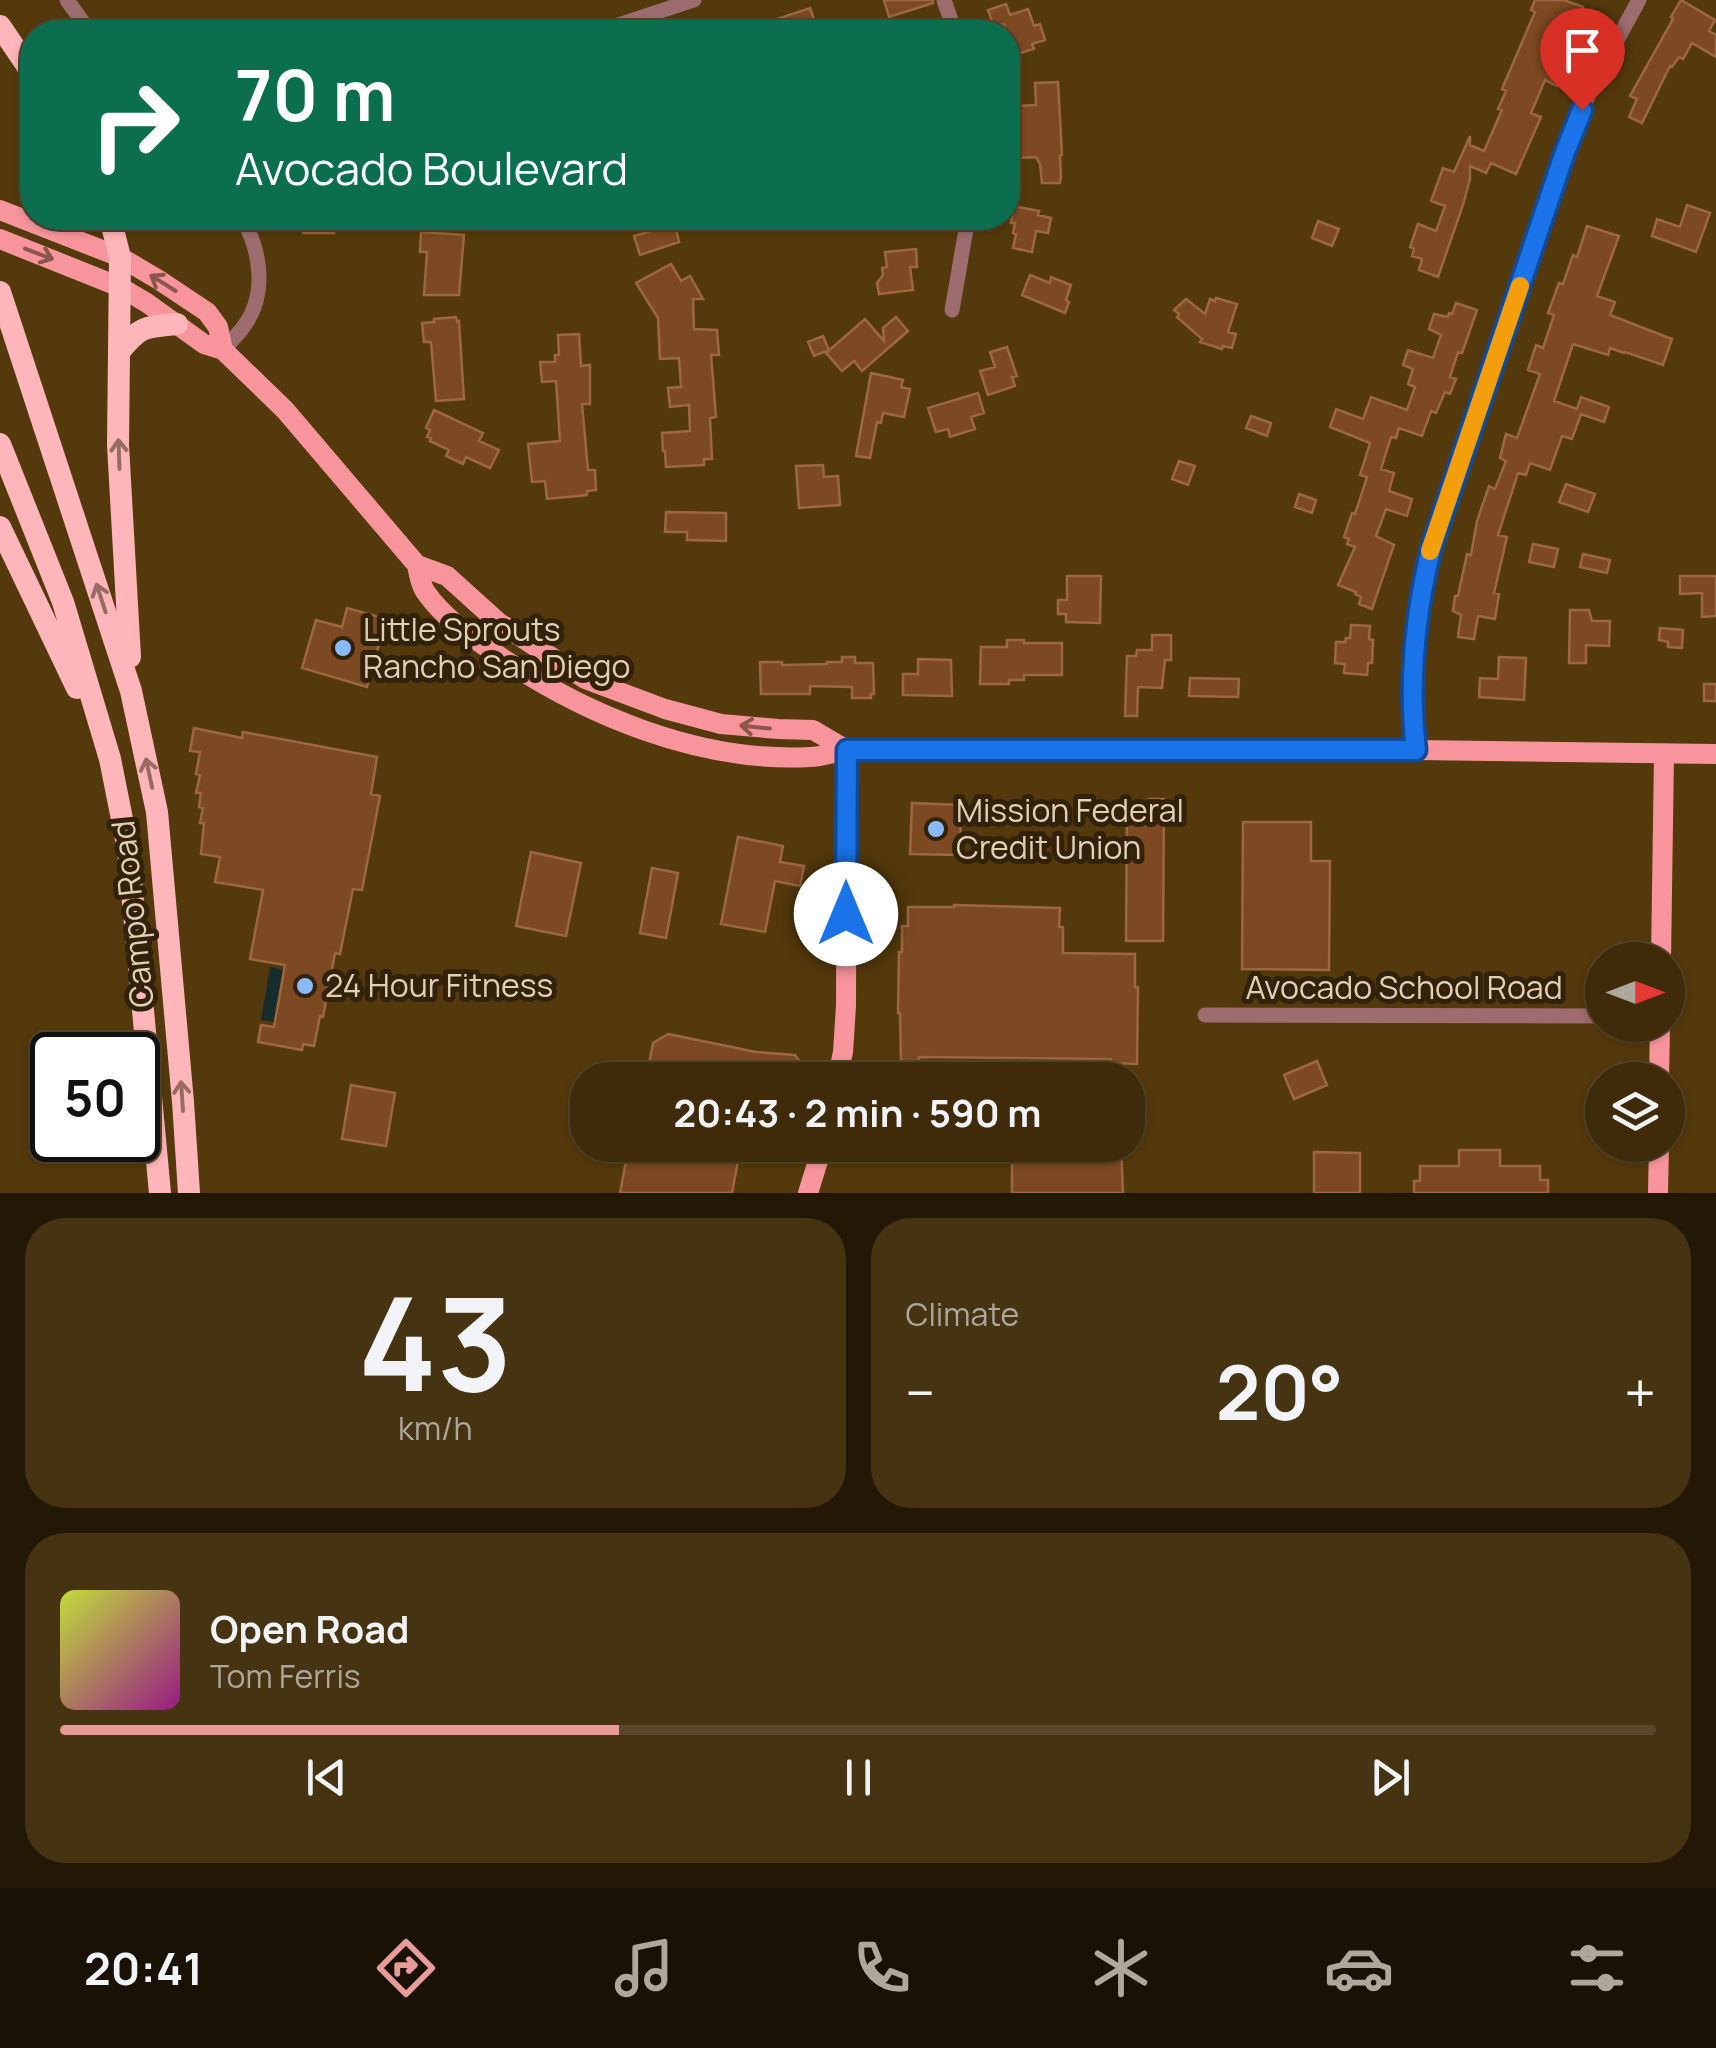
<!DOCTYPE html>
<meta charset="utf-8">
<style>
body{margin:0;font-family:Manrope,sans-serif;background:#463312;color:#f1f3f6;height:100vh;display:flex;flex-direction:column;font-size:38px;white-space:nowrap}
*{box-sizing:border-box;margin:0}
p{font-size:32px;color:#ada79c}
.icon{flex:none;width:55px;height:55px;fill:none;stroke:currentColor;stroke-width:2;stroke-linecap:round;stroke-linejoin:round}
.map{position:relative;height:1193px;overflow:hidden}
.side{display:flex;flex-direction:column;gap:25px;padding:25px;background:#231805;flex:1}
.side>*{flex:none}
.top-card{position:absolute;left:20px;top:20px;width:1000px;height:210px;border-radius:40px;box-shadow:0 2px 8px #0004,0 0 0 2px #58472a;background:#0b6e4f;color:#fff;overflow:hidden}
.needle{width:65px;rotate:90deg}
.tools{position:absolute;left:1585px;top:942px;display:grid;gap:20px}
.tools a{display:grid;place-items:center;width:100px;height:100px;border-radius:50%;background:#3f2b09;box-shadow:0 2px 8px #0004,0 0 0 2px #58472a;font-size:50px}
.speed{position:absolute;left:30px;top:1032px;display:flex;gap:20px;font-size:50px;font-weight:700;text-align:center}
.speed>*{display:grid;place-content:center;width:130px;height:130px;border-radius:50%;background:#3f2b09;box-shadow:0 2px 8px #0004,0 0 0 2px #58472a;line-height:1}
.speed .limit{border:5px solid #111;border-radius:15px;background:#fff;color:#111}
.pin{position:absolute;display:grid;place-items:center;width:85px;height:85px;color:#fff;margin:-102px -42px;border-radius:50% 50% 50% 0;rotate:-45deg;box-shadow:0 0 10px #0007}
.pin .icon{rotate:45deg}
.me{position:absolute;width:110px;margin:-55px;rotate:0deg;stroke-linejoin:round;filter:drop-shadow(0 0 8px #0008)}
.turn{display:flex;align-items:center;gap:35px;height:210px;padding:0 50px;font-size:45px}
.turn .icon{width:130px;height:130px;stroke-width:2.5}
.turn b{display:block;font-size:70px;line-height:85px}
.big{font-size:75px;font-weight:700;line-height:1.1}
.side .tile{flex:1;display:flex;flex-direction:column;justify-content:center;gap:15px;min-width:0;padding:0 35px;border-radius:40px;background:#463312}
.side .dial{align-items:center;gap:0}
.dial b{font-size:130px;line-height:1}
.song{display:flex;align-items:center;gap:30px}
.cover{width:120px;height:120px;border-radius:15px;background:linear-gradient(135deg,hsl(70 70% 55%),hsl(310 70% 35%))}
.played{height:10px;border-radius:5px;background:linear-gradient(90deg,#e69b98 35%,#58472a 35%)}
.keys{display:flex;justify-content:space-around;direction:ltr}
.heat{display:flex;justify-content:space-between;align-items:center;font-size:55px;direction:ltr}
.side .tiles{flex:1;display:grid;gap:25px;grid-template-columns:1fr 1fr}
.tile:last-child{grid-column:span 2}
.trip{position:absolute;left:570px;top:1062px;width:575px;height:100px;border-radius:40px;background:#3f2b09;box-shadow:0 2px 8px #0004,0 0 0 2px #58472a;font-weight:700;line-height:100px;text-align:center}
.menu{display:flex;height:160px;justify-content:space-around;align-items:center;background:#191104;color:#ada79c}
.menu .icon{width:70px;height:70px}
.menu .active{color:#e69b98}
.menu b{font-size:45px;color:#f1f3f6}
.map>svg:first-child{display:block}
.water{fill:#172c2d}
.building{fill:#7c4922;stroke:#9d6841;stroke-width:2.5}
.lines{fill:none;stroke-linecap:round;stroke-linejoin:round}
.minor{stroke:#9d6c6e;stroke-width:15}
.major{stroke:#f8959c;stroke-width:20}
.highway{stroke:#feb6ba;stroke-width:22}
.oneway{stroke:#8b564c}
.oneway2{stroke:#986c62}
.route-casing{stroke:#114b97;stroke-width:25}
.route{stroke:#1a73e8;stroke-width:18}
.slow{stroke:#f59e0b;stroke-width:18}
.poi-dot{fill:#89bafc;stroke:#32220b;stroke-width:4}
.labels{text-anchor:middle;stroke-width:10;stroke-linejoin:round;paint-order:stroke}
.poi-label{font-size:32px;fill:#e3cfb4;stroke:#32220b;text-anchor:start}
.street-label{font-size:32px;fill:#e3cfb4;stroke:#32220b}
</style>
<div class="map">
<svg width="1716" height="1193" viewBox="0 0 1716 1193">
<rect width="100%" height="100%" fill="#54390c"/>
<path class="water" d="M270 967 285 970 275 1022 261 1020Z"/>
<path class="building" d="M884 0H933V3L889 17Z
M1535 0H1564L1583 7 1576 26 1580 28 1562 65 1566 66 1557 86 1545 80 1531 113 1541 117 1516 174 1491 163 1486 173 1470 166V179L1463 205 1438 277 1419 270 1422 259 1412 256 1414 249 1410 247 1418 224 1436 231 1445 206 1431 201 1443 168 1454 172 1470 136V145L1484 151 1502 110 1498 109 1506 91 1502 89 1535 12 1531 10Z
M1681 0 1715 20 1709 31 1716 35V57L1692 43 1683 59 1679 57 1672 67 1670 66 1642 123 1629 117 1637 99 1630 96 1673 19 1671 17Z
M1006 4 1010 15 1028 9 1034 26 1040 24 1045 40 1032 44 1034 49 1020 53 1019 50 1013 52 1004 24 994 27 988 10Z
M810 8 817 28 805 32H745L744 30Z
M1058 82 1062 155 1060 156 1061 177 1060 183H1042L1040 164 1036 157 1019 158 1016 106 1036 105 1035 83Z
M1687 205 1710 213 1696 252 1652 236 1657 219 1680 227Z
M1014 206 1039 211 1038 215 1051 218 1048 233 1036 231 1032 252 1013 248 1016 234 1013 233 1015 223H1011Z
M303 218H334V233H303Z
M1318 221 1339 229 1332 246 1312 238Z
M675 224 679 242 640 255 634 236Z
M1587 226 1619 236 1597 296 1615 302 1610 315 1672 339 1663 365 1625 352 1624 353 1610 348 1608 355 1573 344 1554 401 1577 409 1581 397 1609 407 1604 422 1581 414 1572 439 1562 436 1550 470 1530 463 1526 475 1518 473 1498 535 1507 537 1494 593 1499 594 1495 619 1478 616 1474 639 1458 637 1461 615 1453 611 1455 596H1458L1467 554 1471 555 1477 521 1489 486 1495 489 1506 461 1500 458 1506 434 1517 438 1540 374 1528 370 1536 345 1543 348 1554 315 1548 313 1559 283 1563 284 1573 255 1577 257Z
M421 232 464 235 459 295H424L427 252H420Z
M916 249 917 267H910L913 290 879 294 877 283 883 275 882 268 887 267 885 252Z
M671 264 681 281 690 276 703 299H693L694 329 717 330 719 355H711L716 417 710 418 712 459H704V465L666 467 665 451H663L662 433 690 431 689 405 670 407 668 388 681 387 679 358 660 359 658 318 636 283Z
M1030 275 1050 283 1051 277 1071 285 1066 300 1069 302 1065 313 1022 295Z
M1216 298 1237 304 1228 332 1236 334 1232 348 1223 346 1222 349 1200 342 1202 339 1177 317 1179 314 1174 310 1186 299 1205 314 1210 299 1215 301Z
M1456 303 1477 310 1462 353 1458 352 1450 377 1456 379 1450 394 1445 392 1436 413 1431 411 1422 436 1399 428 1396 438 1391 437 1381 469 1394 473 1389 491 1412 499 1407 516 1386 509 1376 536 1394 545 1372 609 1359 604 1361 597 1355 594 1356 592 1338 585 1355 547 1347 544 1349 539 1344 537 1352 513 1355 514 1367 477 1360 475 1370 443 1330 427 1336 409 1363 419 1371 397 1407 410 1415 387 1408 384 1413 369 1403 365 1408 350 1433 358 1441 335 1429 329 1434 314 1448 317 1449 313 1452 314Z
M456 317 457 322 459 321 464 399 436 401 431 342H424L422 323 434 322V319Z
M896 317 908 331 862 371 854 361 842 371 826 353 865 319 884 341 883 328Z
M579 334 581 366 590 365V404H582L588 470H595L596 490 587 491V495L547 499 545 481 532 482 528 444 560 441 556 381 542 382 540 362H555V355H559L558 335Z
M823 336 829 350 814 356 808 342Z
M1007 347 1017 376 1012 377 1015 386 988 395 980 371 995 367 990 352Z
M871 373 903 380 901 387 910 389 904 417 883 413 881 423 877 422 870 458 856 456Z
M978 393 984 413 971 417 975 429 950 437 948 429 936 432 928 408Z
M434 410 483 433 479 441 499 450 490 468 466 457 463 464 446 456 449 450 430 441 431 438 427 437 430 430 426 428Z
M1251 416 1271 423 1267 436 1246 428Z
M1179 461 1195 466 1188 485 1172 479Z
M823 465 824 477 838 476 840 505 799 508 796 466Z
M1566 484 1595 494 1588 512 1559 502Z
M1299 494 1316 500 1312 513 1295 507Z
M666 512 726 513V541L687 540V532H665Z
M1533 544 1558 549 1554 567 1529 562Z
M1583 554 1610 560 1607 573 1580 567Z
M1067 576H1101L1100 623 1066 622V614H1058V600H1067Z
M1680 576H1716V616L1702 617V593L1680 594Z
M347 608 386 619 367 687 302 668 316 620 342 627Z
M1570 610H1589L1592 621H1610L1609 646 1586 645V663H1569Z
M1351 625 1370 626 1369 639 1373 640 1372 663H1368L1367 675 1344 673 1345 664 1335 663 1336 642H1345L1346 638H1350Z
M1660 628 1683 630 1682 648 1668 647V642L1659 640Z
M1152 635H1171V660H1165L1162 688 1138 687 1137 716H1125L1127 656H1136L1137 650H1152Z
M1007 640H1024V643H1062V675H1024V680H1009V684H980L981 647H1007Z
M842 657H855V663H873L874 694H871V698H852V687L810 686V694H761L760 662H782V665L827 664V662H842Z
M1499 657 1526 658 1524 700 1479 697 1480 678 1498 679Z
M918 659 951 660 952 696 903 695V674H918Z
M1190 678 1239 679 1238 697 1189 696Z
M1704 684H1716V701H1704Z
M194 728 242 738 243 732 377 757 371 794 380 796 362 890 353 889 340 954 335 953 323 1017 320 1016 314 1046 303 1044 302 1050 258 1042 261 1025 274 1027 285 965 250 959 263 890 215 882 220 857 201 854 204 823H200L203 808 199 807 201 793H196L200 775 196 774 200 752 190 751Z
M1149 799H1164L1163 941H1126L1127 804 1149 805Z
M912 803 961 805 960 855 910 854Z
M1243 822H1311V861H1330L1329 970 1242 969Z
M738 837 783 846 780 862 804 866 800 886 775 881 765 932 721 924Z
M531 852 581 863 566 936 516 926Z
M652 868 678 873 666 938 640 933Z
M954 905 1060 908 1059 927H1063V953L1135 954V987H1138L1137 1064 1111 1063V1059L1010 1058 919 1057V1061H901L900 1013H898L899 952H902V926H908V907H954Z
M668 1034 756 1052 795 1055 813 1080H646L653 1043Z
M1317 1061 1327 1085 1294 1099 1284 1075Z
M351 1085 395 1093 386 1146 342 1139Z
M629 1145H741L732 1193H620Z
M1012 1145H1121L1123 1193H1012Z
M1459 1150H1500V1166H1540V1180H1548V1193H1414V1181H1420V1166H1459Z
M1314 1152 1360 1153V1193H1314Z"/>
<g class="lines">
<path class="minor" d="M67 0 90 32
M944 0 955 32
M597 32 694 0
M952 310 968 218
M223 350C230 342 238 335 244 326 268 294 260 249 242 218
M1416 750C1407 674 1416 598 1438 524L1565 152 1592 86 1639 0
M1205 1015 1602 1016"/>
<path class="major" d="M0 210 120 257 159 280 207 312 218 327 223 350
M0 239 120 287 147 303 204 344 223 350 285 410 417 565C419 575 421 587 427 594 444 618 472 637 496 654 584 715 700 763 810 757 822 757 835 752 847 750H1416L1716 754
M417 565 447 576 498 622 585 679 665 709 721 724 778 729 813 730 847 750
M1661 960 1664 754
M837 1080 843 1052 846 1006 847 750
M1659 1080 1660 1025
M808 1193 823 1145
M1658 1193 1659 1145"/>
<path class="highway" d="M0 26 32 73
M110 218 120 257 118 445 130 657
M0 292 131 691 157 812 183 1102 189 1193
M120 351C140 326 145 327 177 324
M0 444 63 602 110 759 128 849 160 1193
M0 527 77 688"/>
</g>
<defs><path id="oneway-shaft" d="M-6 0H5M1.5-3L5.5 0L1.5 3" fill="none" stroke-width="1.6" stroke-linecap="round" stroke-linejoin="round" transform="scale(2.5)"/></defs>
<g class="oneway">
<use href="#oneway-shaft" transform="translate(39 254) rotate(21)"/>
<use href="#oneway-shaft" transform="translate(163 283) rotate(-148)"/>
<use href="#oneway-shaft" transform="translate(755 727) rotate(-174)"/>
</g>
<g class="oneway2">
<use href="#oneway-shaft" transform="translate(119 454) rotate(-92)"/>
<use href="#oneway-shaft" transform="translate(101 598) rotate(-108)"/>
<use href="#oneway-shaft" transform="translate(149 773) rotate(-102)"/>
<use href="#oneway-shaft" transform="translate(182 1096) rotate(-94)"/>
</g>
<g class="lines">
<g class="route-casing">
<path id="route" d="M846 914 847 750H1416C1408 682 1415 615 1431 549L1565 152 1582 110"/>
</g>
<use href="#route" class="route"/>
<path class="slow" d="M1430 551 1520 286"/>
</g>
<g class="poi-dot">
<circle cx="343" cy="648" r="10"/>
<circle cx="936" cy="829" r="10"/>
<circle cx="305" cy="986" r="10"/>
</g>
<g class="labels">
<g class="poi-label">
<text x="363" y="641">Little Sprouts<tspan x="363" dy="37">Rancho San Diego</tspan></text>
<text x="956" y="822">Mission Federal<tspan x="956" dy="37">Credit Union</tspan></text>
<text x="325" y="997">24 Hour Fitness</text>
</g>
<g class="street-label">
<text transform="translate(133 914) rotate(-96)" y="11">Campo Road</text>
<text x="1404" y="999">Avocado School Road</text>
</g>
</g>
</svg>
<div class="tools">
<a><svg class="needle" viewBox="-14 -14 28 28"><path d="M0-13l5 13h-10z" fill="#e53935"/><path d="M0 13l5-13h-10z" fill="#ada79c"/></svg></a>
<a><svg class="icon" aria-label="layers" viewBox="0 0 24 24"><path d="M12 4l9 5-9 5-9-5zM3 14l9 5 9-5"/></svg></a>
</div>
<div class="speed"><div class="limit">50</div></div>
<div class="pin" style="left:1582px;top:110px;background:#d93025"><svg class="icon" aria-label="arrive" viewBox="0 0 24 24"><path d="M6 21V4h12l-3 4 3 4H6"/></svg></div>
<svg class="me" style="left:846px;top:914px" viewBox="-20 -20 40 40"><circle r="19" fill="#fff"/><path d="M0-13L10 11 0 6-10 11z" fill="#1a73e8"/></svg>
<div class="trip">20:43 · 2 min · 590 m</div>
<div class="top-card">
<div class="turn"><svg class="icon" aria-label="right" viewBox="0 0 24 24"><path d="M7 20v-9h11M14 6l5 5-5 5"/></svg><div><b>70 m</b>Avocado Boulevard</div></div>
</div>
</div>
<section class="side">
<div class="tiles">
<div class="tile dial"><b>43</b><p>km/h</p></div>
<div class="tile"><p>Climate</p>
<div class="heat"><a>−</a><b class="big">20°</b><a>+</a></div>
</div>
<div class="tile">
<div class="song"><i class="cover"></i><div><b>Open Road</b><p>Tom Ferris</p></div></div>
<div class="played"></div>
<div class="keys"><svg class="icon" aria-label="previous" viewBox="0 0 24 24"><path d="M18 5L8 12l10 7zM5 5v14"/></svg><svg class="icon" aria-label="pause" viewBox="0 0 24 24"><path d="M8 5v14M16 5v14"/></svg><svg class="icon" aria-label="next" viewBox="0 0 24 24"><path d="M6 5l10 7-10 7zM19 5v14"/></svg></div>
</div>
</div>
</section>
<nav class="menu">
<b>20:41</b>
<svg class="icon active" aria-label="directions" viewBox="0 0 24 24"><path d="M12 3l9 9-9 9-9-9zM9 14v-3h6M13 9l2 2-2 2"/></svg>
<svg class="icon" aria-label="music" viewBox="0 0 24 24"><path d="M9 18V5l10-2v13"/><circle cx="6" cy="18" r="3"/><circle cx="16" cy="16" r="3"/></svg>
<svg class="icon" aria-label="phone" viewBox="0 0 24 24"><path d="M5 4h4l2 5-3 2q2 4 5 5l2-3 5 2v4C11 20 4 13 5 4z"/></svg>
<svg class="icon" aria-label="climate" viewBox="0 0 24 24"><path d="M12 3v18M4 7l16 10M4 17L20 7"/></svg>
<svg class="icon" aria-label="car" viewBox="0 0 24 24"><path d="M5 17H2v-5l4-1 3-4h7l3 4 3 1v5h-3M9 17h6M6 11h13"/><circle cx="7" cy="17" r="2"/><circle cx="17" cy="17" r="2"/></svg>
<svg class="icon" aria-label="filters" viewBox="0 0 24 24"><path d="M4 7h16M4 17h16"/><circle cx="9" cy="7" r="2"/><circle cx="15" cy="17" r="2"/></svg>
</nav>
